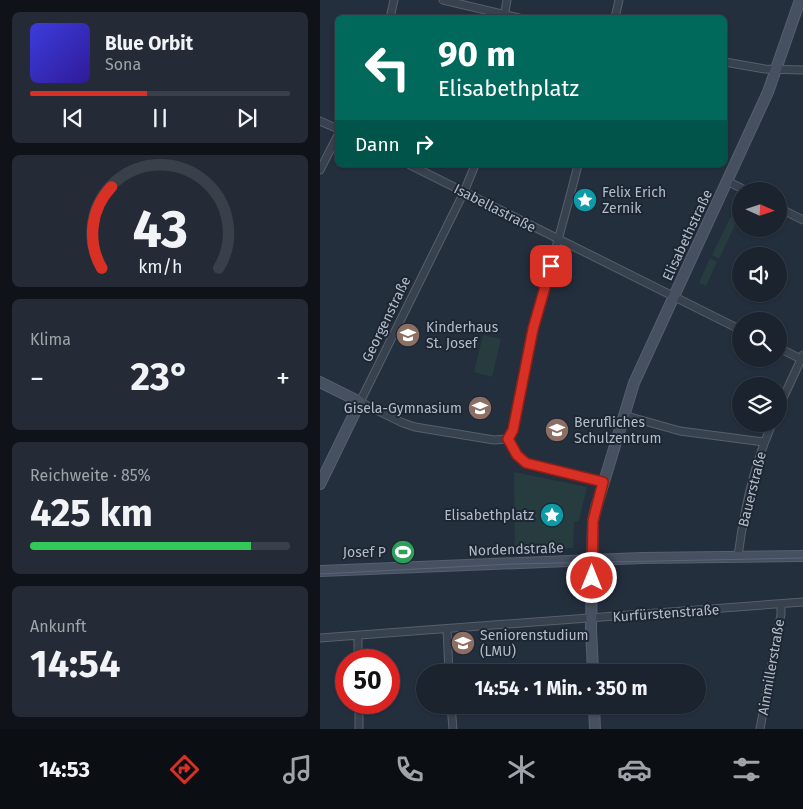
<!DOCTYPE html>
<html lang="de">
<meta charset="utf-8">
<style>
body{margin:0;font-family:"Fira Sans",sans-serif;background:#242b36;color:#f1f3f6;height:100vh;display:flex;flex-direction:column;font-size:19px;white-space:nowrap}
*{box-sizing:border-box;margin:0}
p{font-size:16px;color:#a0a4aa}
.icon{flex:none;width:28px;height:28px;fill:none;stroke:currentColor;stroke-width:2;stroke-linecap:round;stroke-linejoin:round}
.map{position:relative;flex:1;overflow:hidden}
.panel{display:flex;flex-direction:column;gap:12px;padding:12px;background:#0f1319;width:320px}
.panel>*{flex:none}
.hud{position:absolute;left:15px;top:15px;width:392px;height:152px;border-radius:8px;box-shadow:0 1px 4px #0004,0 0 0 1px #39404a;background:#00695c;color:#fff;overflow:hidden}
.needle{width:32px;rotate:93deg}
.controls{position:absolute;left:412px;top:182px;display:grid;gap:10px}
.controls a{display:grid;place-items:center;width:55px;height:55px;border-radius:50%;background:#1b232e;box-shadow:0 1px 4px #0004,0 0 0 1px #39404a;font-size:25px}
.speed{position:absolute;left:15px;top:649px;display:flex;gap:10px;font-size:25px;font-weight:700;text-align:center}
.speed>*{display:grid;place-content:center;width:65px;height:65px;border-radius:50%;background:#1b232e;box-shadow:0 1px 4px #0004,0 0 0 1px #39404a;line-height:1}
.speed .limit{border:8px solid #d22;background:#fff;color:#111}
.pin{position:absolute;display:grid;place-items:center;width:42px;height:42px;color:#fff;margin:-21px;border-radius:10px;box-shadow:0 2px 8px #0006}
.me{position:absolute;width:55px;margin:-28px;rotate:0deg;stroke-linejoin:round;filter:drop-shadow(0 0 4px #0008)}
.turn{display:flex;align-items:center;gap:18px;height:105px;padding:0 20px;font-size:22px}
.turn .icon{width:65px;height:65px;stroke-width:2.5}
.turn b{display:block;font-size:35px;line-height:42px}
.then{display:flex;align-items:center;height:48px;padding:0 20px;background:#0003;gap:10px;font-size:19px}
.big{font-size:38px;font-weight:700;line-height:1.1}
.panel .widget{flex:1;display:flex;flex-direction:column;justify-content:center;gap:8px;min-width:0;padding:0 18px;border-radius:8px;background:#242b36}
.panel .dial{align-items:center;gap:0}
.dial svg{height:130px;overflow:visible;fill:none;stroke:#39404a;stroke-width:7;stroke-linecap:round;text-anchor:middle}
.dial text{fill:#f1f3f6;stroke:none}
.song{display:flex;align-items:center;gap:15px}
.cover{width:60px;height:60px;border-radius:8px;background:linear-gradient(135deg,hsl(240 70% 55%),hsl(250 70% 35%))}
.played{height:5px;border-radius:2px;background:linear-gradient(90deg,#d93025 45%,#39404a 45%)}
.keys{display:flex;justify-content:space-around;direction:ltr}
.heat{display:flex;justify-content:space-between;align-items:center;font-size:28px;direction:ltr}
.charge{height:8px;border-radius:4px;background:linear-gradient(90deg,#34c759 85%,#39404a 0)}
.trip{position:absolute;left:96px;top:664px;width:290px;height:50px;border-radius:25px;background:#1b232e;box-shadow:0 1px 4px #0004,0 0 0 1px #39404a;font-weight:700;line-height:50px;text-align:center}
.tabs{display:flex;height:80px;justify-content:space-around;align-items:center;background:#0b0e12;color:#a0a4aa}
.tabs .icon{width:35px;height:35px}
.tabs .selected{color:#d93025}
.tabs b{font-size:22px;color:#f1f3f6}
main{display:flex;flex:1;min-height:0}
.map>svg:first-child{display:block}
.green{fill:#263c3f}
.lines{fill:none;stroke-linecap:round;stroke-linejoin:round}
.minor-casing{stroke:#565f6c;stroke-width:9}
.secondary-casing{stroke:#565f6c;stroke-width:12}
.minor{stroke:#38414e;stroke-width:7}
.secondary{stroke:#465061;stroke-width:10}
.tram{stroke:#5a6575;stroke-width:1}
.route-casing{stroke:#8d1f18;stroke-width:12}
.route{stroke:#d93025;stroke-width:9}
.labels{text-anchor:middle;stroke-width:4;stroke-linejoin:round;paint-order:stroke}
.poi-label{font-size:14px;fill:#b4bcc9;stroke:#1d2633;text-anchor:start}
.street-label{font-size:14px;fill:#b4bcc9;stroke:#1d2633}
</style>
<main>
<section class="panel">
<div class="widget">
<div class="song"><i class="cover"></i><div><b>Blue Orbit</b><p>Sona</p></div></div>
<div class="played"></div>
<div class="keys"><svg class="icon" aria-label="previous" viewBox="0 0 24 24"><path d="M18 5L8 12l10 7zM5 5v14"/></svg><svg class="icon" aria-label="pause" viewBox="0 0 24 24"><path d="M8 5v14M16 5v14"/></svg><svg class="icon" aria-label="next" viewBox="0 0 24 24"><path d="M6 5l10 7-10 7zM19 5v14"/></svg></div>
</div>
<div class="widget dial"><svg viewBox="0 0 100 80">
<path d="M14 69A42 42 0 1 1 86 69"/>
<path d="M14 69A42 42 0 0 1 20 19" stroke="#d93025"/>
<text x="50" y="56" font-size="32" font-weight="700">43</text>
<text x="50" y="72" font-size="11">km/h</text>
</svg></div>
<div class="widget"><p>Klima</p>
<div class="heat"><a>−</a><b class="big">23°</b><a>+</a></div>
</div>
<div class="widget"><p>Reichweite · 85%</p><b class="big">425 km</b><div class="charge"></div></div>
<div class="widget"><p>Ankunft</p><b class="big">14:54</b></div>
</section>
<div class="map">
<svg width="483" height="729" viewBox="0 0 483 729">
<rect width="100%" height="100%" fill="#242f3e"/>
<path class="green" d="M420 198 421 212 399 259 392 255Z
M390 258 397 262 386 286 379 283Z
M163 335 181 339 172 377 154 372Z
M194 472 267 487 259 521 254 522 253 548H195Z"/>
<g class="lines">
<g class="minor-casing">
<path id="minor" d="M123 0 199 18
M184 17 187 0
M70 18 74 0
M295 18 299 0
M405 62 445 69 483 70
M0 121 18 129
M90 165 421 330
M155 165 144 192 40 402 83 423 95 427 174 440 188 439
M0 170 18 135
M407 181 427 191
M459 208 483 220
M459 348 483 360
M459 407 483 355
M303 415 360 431 444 442
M188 439 193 430C207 340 236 253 258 165
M188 439 197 455 206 463 283 482
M418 556C424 510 433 467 452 424
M127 629 129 672
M38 636V660
M0 638 483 602
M131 705 133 729
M39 729V702
M440 729 461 614V604"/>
</g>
<g class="secondary-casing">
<path id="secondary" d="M0 382 40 402 0 484
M0 571 322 558 483 556
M273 672 271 628 273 521 276 508 314 383 448 92 480 0
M274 705 275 729"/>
</g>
<use href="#minor" class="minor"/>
<use href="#secondary" class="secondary"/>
<path class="tram" d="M0 574 192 564 483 558"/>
</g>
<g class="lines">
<g class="route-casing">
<path id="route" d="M231 266 213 329 193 430 188 439 197 455 206 463 283 482 273 521 272 578"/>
</g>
<use href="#route" class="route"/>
</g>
<defs>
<g id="sight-disc" transform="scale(1.25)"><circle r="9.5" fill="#0f9aa8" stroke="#1d2633"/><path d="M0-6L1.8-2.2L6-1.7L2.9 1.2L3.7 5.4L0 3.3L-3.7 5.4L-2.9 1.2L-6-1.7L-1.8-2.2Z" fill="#fff"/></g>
<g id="school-disc" transform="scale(1.25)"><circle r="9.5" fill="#8d6e63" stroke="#1d2633"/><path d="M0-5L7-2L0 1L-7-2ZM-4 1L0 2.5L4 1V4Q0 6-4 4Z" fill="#fff"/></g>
<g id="stadium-disc" transform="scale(1.25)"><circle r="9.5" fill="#2e9e5b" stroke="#1d2633"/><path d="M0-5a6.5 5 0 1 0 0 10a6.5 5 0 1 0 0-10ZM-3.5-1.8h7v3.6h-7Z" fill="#fff"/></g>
<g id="university-disc" transform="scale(1.25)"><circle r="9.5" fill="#8d6e63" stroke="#1d2633"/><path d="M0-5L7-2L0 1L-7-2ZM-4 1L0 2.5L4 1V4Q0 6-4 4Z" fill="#fff"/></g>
</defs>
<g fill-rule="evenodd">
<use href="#sight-disc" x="265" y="200"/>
<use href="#school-disc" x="88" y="335"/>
<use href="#school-disc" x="160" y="408"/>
<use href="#school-disc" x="237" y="430"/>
<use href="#sight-disc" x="232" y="515"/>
<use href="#stadium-disc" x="83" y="552"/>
<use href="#university-disc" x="143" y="643"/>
</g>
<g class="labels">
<g class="poi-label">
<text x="282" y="197">Felix Erich<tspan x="282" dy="16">Zernik</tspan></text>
<text x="106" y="332">Kinderhaus<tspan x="106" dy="16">St. Josef</tspan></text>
<text x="142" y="413" text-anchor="end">Gisela-Gymnasium</text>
<text x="254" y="427">Berufliches<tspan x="254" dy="16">Schulzentrum</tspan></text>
<text x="214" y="520" text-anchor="end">Elisabethplatz</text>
<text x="66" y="557" text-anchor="end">Josef P</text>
<text x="160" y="640">Seniorenstudium<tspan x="160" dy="16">(LMU)</tspan></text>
</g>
<g class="street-label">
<text transform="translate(175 208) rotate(27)" y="5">Isabellastraße</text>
<text transform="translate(367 235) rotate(-65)" y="5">Elisabethstraße</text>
<text transform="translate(66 319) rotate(-64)" y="5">Georgenstraße</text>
<text transform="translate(432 489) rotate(-76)" y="5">Bauerstraße</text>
<text transform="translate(196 549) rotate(-2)" y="5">Nordendstraße</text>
<text transform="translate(346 613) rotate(-4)" y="5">Kurfürstenstraße</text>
<text transform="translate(451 667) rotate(-80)" y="5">Ainmillerstraße</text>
</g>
</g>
</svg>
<div class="controls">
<a><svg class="needle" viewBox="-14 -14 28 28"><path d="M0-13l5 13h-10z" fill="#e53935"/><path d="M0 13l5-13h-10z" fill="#a0a4aa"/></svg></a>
<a><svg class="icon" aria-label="sound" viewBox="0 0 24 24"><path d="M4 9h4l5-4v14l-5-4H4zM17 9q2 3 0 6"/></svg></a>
<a><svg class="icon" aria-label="search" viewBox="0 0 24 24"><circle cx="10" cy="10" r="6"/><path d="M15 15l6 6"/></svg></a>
<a><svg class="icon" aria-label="layers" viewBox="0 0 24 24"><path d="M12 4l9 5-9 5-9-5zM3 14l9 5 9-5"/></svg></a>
</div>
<div class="speed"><div class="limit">50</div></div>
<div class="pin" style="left:231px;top:266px;background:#d93025"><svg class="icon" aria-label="arrive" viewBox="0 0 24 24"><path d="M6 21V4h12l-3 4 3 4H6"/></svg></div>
<svg class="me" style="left:272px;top:578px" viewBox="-20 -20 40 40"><circle r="17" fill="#d93025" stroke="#fff" stroke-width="3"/><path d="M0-11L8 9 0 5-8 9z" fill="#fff"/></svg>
<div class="trip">14:54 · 1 Min. · 350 m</div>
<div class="hud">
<div class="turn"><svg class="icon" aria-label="left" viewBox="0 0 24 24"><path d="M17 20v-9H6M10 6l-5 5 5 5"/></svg><div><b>90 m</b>Elisabethplatz</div></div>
<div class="then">Dann<svg class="icon" aria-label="right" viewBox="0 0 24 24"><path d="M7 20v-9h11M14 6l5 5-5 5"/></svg></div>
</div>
</div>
</main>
<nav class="tabs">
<b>14:53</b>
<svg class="icon selected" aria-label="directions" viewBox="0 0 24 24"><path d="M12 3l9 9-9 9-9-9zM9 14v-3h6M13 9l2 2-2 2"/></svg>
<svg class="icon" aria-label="music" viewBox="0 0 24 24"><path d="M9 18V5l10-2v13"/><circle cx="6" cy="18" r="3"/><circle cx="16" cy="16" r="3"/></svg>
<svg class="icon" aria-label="phone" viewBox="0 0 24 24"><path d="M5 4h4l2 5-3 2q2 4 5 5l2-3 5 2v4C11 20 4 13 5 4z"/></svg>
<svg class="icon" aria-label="climate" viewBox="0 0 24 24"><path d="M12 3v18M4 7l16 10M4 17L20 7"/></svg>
<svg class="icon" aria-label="car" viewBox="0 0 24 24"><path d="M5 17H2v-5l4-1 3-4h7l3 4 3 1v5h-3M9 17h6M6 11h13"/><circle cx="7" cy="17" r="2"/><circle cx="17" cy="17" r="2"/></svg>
<svg class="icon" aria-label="filters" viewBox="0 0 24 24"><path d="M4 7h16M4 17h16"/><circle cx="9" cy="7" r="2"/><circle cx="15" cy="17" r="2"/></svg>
</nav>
